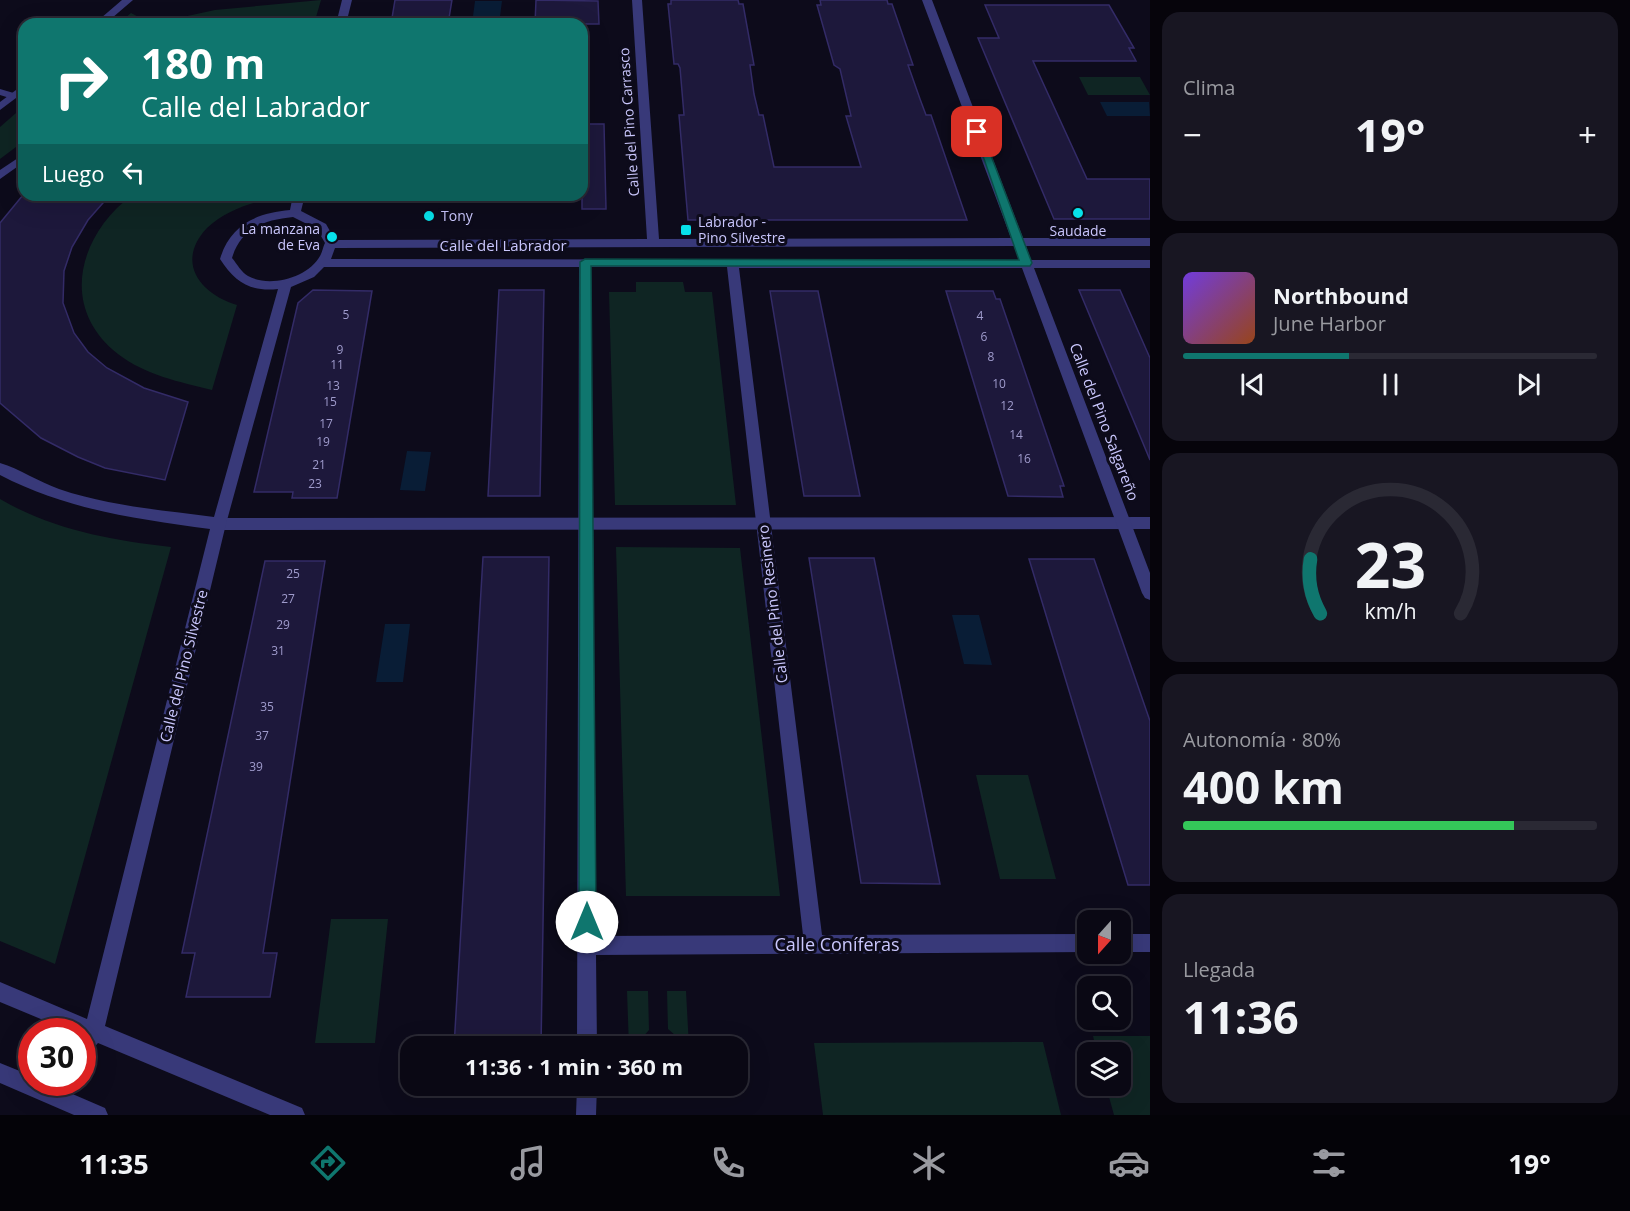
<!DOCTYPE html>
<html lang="es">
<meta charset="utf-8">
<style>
body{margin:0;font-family:"Open Sans",sans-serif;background:#181622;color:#f1f3f6;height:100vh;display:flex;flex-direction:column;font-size:22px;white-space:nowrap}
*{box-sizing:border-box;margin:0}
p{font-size:20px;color:#999aa0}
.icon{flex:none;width:33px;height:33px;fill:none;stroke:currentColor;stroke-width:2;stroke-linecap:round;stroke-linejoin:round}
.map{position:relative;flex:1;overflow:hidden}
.sheet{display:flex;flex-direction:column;gap:12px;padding:12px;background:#06040b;width:480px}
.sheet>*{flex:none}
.guide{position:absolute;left:18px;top:18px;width:570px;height:183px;border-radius:18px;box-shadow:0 6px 24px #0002,0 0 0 2px #2a2934;background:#0f766e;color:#fff;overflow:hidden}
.needle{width:39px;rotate:201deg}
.controls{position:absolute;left:1077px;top:910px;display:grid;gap:12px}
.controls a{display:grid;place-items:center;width:54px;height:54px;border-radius:12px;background:#0a0814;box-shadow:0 6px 24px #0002,0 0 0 2px #2a2934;font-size:30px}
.speed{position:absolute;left:18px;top:1018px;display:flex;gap:12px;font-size:30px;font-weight:700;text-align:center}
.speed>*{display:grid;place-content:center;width:78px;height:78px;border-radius:50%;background:#0a0814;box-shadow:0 6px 24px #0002,0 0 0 2px #2a2934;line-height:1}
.speed .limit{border:9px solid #d22;background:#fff;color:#111}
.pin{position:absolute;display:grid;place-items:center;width:51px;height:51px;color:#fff;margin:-26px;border-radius:12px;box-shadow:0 3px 9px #0006}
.me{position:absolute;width:66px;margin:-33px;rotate:0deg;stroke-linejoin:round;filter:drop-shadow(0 0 4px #0008)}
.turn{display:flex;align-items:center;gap:21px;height:126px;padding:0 24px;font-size:27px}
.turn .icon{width:78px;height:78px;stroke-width:2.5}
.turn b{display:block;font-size:42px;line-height:51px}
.then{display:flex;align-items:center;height:57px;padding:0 24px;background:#0003;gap:12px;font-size:22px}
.big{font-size:45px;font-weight:700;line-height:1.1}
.sheet .tile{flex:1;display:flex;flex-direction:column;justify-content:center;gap:9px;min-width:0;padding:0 21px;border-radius:18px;background:#181622}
.sheet .dial{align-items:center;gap:0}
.dial svg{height:156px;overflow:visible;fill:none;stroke:#2a2934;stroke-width:7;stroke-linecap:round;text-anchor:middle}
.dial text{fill:#f1f3f6;stroke:none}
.song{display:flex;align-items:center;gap:18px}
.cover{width:72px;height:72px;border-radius:9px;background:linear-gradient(135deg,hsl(260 70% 55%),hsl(20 70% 35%))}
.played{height:6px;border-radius:3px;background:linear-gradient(90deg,#0f766e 40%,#2a2934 40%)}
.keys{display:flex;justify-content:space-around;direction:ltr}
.heat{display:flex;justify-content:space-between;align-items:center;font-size:33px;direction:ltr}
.charge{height:9px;border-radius:4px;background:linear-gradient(90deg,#34c759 80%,#2a2934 0)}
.trip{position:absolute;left:400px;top:1036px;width:348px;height:60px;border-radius:18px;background:#0a0814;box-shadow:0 6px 24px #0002,0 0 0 2px #2a2934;font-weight:700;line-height:60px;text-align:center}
.tab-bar{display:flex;height:96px;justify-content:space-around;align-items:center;background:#040308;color:#999aa0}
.tab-bar .icon{width:42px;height:42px}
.tab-bar .active{color:#0f766e}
.tab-bar b{font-size:27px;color:#f1f3f6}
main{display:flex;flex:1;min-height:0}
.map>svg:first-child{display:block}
.green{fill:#0f2523}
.water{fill:#091d36}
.building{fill:#1d183b;stroke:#332b67;stroke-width:1.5}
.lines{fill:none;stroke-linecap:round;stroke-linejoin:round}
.pedestrian{fill:#383979;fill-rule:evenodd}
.minor{fill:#383979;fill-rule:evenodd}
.route{fill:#0f766e;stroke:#0a4d48;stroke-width:1.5}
.poi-dot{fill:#07e1ea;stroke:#0d0b1b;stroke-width:2}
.labels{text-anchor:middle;stroke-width:6;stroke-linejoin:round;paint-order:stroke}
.number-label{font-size:12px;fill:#9f9bcc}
.far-street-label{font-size:14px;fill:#cac7fd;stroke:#0d0b1b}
.far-poi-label{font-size:14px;fill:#cac7fd;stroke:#0d0b1b;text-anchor:start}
.street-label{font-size:15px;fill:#cac7fd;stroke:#0d0b1b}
.near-street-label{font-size:18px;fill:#cac7fd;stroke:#0d0b1b}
</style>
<main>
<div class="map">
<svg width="1150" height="1115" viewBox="0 0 1150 1115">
<rect width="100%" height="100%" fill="#0d0b1b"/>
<path class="green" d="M321 0 314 24H118L131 13 148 22H160L215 10Z
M1079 77H1140L1150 95H1088Z
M24 106V141L0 159V127Z
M132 195H267L266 200C245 204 223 213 207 228 175 262 200 294 237 305L212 390C180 382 145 375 118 354 59 308 78 236 132 195Z
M636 282H683L685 292H712L736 505H615L609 292H636Z
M0 499C53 530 111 540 171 547L55 964 0 941Z
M616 547 740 548 780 896H626Z
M976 775H1028L1056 879H1000Z
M331 919H388L375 1043H315Z
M627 991H648L649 1030 634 1047H629Z
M667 991H686L689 1047 668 1029Z
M1093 1036H1150V1115H1114L1106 1086H1120V1053H1097Z
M1043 1042 1061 1115H823L814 1043Z"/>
<path class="water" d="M475 1H502L499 24H472Z
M1100 102H1149L1150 116H1107Z
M407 451 431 452 425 491 400 490Z
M952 615H979L992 665 964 664Z
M385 624H410L403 682H376Z"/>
<path class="building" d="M452 0 448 24H391L395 0Z
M536 0 598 1 599 24H535Z
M671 0H738L739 4H743L754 65H750L754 94 759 115H763L774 167H861L846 116H851L840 69 834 65 817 5H821L820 0H887L888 4H892L913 65H908L920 99 926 115H931L967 220H688L679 115H684L680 68 678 64H674L668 4H671Z
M985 5H1109L1134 48H1129L1136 61H1033L1087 179H1150V219H1054L978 38H999Z
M582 124H604L606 209H582Z
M23 195H110L88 220 72 247 64 271 63 303 74 333 88 352 107 368 144 388 188 402 165 480 105 468 78 457 41 438 0 403V223Z
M313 290 372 291 337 498H292L293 492H254L298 303Z
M499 290H544L540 496H488Z
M1079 290H1120L1150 358V460Z
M770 291H818L860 496H804Z
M946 291H993L996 299H1000L1064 486H1060L1063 497 1008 496Z
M483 557H549L541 1047H454Z
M809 558H874L940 884 861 883Z
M1029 559H1094L1150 721V885H1128Z
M265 561H325L263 953H277L270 997H186L195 953H182Z"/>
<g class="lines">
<path class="pedestrian" d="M0 89 17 94 18 96 13 99 0 95Z
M1150 517V529L219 530 214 528 212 524 214 520 219 518Z"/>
<path class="minor" d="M122 0H133L105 24H94Z
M342 0H352L346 24H336Z
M632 0H642L659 239 1011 238 922 0H932L1023 238H1150V246H1026L1031 260H1150V268H1034L1150 573V600L1145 598 1142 593 1022 268H739L822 935 1088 934V952L596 955 597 1047H577L579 267H324L314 277 291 287 226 524 105 1026 302 1108 305 1115H270L98 1043 89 1053 82 1056V1032H72L0 1002V982L87 1019 210 529C137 519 67 510 0 475V463C20 469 39 482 59 489 109 506 162 510 214 517L278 289C250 292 235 282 220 259 230 225 256 213 290 210L293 195H305L301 211 326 224 335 240 647 239ZM293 217 317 229 325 243C323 247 322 253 320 256 308 278 269 288 248 276 242 273 237 264 232 258 241 228 264 220 293 217ZM1014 246 1019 260 331 259 335 248ZM591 267H727L803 935 596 936Z
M24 84V92L0 110V102Z
M24 154V162L0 179V170Z
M1120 934H1150V952H1120Z
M0 1063 32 1076V1083H47L105 1108 108 1115H74L0 1083Z
M577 1086H597L596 1115H576Z"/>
</g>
<path class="route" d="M974 130 982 132 1032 263 1030 266H591L596 922 593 929 587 931 581 929 579 922 580 262 585 259 1019 260Z"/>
<g class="poi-dot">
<circle cx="1078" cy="213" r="6"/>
<circle cx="429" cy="216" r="6"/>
<rect x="680" y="224" width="12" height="12" rx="3"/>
<circle cx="332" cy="237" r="6"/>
</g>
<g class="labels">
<g class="number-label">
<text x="346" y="319">5</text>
<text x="980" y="320">4</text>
<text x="984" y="341">6</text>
<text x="340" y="354">9</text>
<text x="991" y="361">8</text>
<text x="337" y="369">11</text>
<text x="999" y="388">10</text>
<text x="333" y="390">13</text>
<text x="330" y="406">15</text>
<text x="1007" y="410">12</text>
<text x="326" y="428">17</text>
<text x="1016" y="439">14</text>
<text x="323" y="446">19</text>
<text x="1024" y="463">16</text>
<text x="319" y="469">21</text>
<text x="315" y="488">23</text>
<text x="293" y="578">25</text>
<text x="288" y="603">27</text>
<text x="283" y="629">29</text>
<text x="278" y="655">31</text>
<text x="267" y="711">35</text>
<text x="262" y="740">37</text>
<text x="256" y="771">39</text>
</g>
<g class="far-street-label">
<text transform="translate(629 122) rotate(-94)" y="5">Calle del Pino Carrasco</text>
</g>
<g class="far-poi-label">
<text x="441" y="221">Tony</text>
<text x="698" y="227">Labrador -<tspan x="698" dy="16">Pino Silvestre</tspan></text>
<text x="320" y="234" text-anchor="end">La manzana<tspan x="320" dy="16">de Eva</tspan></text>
<text x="1078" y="236" text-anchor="middle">Saudade</text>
</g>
<g class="street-label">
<text x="503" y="251">Calle del Labrador</text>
<text transform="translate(1104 422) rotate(69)" y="5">Calle del Pino Salgareño</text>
<text transform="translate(773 604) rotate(-97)" y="5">Calle del Pino Resinero</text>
<text transform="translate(184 666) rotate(-76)" y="5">Calle del Pino Silvestre</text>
</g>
<g class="near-street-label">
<text x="837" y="951">Calle Coníferas</text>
</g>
</g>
</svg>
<div class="controls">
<a><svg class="needle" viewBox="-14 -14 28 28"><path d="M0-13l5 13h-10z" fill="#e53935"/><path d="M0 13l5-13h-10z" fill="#999aa0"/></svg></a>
<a><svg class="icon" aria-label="search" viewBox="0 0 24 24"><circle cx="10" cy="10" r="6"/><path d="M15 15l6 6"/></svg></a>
<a><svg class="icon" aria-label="layers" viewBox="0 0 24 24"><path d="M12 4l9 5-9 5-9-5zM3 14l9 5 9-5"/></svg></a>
</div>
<div class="speed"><div class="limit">30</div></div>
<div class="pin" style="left:977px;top:132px;background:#d93025"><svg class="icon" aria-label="arrive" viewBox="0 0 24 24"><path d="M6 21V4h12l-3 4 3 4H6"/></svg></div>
<svg class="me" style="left:587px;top:922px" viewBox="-20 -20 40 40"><circle r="19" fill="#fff"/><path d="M0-13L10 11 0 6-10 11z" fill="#0f766e"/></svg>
<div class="trip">11:36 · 1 min · 360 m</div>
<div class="guide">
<div class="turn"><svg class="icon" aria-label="right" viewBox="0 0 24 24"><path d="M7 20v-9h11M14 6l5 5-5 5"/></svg><div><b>180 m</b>Calle del Labrador</div></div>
<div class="then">Luego<svg class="icon" aria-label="left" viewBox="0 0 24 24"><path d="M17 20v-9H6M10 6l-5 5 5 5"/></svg></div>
</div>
</div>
<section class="sheet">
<div class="tile"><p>Clima</p>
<div class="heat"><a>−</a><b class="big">19°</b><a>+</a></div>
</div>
<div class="tile">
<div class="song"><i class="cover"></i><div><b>Northbound</b><p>June Harbor</p></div></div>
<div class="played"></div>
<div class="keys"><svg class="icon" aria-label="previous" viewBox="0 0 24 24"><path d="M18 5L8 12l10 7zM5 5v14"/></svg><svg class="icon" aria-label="pause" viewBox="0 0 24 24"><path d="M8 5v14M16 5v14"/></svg><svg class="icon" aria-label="next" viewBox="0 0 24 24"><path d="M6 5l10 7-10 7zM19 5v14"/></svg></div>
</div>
<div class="tile dial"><svg viewBox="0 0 100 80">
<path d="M14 69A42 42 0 1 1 86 69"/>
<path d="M14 69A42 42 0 0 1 9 41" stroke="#0f766e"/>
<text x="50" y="56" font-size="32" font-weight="700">23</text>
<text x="50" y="72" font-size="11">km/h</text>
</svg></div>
<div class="tile"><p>Autonomía · 80%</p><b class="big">400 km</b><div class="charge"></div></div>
<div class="tile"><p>Llegada</p><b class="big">11:36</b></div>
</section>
</main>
<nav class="tab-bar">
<b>11:35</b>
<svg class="icon active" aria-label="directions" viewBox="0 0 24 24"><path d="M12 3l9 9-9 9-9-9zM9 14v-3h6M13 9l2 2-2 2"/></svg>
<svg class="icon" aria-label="music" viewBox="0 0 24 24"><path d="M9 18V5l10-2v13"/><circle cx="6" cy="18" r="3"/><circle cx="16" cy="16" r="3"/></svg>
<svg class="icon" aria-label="phone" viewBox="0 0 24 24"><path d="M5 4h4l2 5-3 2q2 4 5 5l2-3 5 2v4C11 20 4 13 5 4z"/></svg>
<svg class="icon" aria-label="climate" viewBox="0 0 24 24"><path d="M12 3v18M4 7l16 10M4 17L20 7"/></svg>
<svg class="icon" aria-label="car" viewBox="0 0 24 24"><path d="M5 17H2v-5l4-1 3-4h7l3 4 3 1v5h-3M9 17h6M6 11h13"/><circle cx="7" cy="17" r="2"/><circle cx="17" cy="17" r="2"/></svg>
<svg class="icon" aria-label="filters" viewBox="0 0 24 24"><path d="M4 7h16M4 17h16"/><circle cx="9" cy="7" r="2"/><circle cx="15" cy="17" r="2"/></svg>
<b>19°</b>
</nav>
